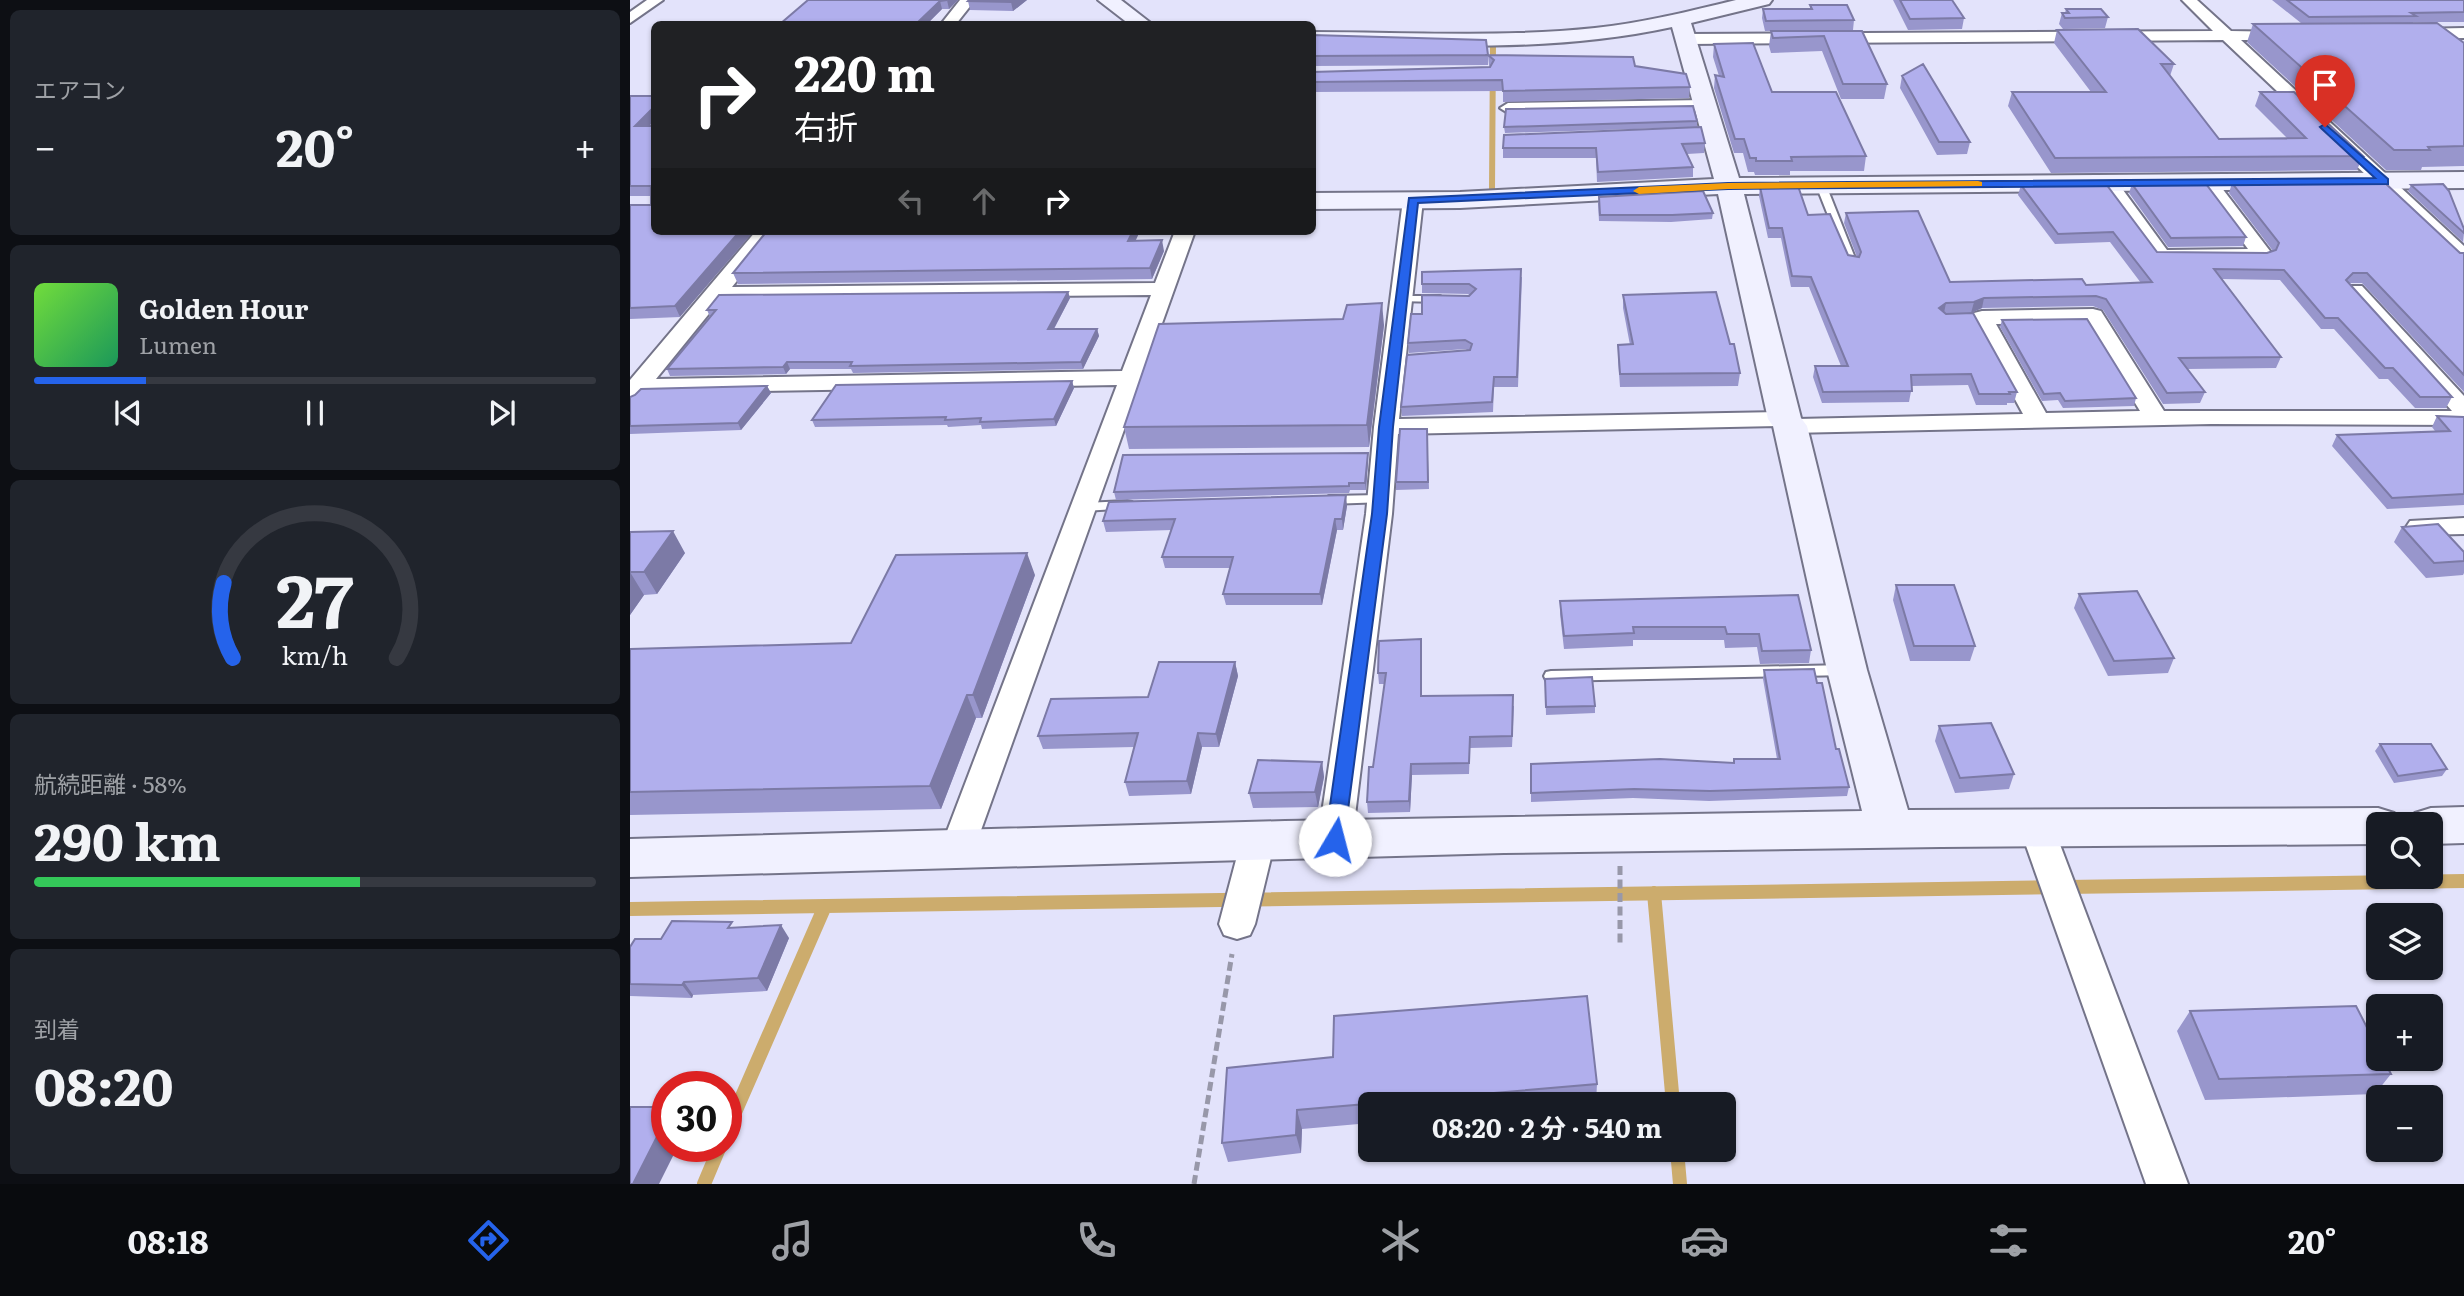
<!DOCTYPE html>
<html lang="ja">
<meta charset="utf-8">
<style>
body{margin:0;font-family:Literata,"Noto Sans JP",serif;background:#20242c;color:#f1f3f6;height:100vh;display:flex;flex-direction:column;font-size:26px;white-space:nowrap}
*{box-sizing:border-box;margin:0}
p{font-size:23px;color:#9ea1a6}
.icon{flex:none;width:38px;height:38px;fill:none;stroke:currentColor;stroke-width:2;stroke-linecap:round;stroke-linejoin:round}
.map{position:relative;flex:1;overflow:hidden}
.drawer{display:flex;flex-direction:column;gap:10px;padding:10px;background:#0d0f14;width:630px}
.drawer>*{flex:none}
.guide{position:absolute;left:21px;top:21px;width:665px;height:214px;border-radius:10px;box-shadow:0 2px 5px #0004;background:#202124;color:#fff;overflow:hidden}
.tools{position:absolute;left:1736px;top:812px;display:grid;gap:14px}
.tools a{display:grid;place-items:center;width:77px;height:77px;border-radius:10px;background:#171b24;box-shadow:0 2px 5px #0004;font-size:35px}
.speed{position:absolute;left:21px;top:1071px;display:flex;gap:14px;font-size:35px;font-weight:700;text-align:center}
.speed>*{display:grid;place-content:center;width:91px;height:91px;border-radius:50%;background:#171b24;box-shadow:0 2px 5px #0004;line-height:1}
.speed .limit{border:10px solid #d22;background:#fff;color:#111}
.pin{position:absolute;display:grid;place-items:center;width:60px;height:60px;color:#fff;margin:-72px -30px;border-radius:50% 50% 50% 0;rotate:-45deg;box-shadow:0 0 7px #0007}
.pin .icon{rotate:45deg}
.me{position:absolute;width:77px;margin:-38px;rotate:8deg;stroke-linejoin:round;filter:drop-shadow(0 0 5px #0008)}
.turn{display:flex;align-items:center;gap:24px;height:147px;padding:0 28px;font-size:32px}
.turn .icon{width:91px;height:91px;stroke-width:2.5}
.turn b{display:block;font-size:49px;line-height:60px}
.lanes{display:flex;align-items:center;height:66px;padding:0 28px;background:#0003;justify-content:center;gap:35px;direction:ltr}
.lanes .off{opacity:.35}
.big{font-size:52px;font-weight:700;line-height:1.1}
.drawer .card{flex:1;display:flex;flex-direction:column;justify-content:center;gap:10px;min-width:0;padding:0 24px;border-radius:10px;background:#20242c}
.drawer .dial{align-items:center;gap:0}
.dial svg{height:182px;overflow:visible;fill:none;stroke:#363941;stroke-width:7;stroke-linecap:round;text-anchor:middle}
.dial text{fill:#f1f3f6;stroke:none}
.song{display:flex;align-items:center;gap:21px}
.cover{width:84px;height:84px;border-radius:10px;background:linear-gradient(135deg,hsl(100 70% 55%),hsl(150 70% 35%))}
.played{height:7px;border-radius:4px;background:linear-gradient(90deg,#2563eb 20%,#363941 20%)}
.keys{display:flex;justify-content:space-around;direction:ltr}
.heat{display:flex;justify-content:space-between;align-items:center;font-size:38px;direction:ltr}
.charge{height:10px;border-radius:5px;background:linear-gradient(90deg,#34c759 58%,#363941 0)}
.trip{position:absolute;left:728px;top:1092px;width:378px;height:70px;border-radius:10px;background:#171b24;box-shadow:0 2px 5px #0004;font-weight:700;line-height:70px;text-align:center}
.dock{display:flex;height:112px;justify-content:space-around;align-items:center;background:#090b0e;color:#9ea1a6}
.dock .icon{width:49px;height:49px}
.dock .active{color:#2563eb}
.dock b{font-size:32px;color:#f1f3f6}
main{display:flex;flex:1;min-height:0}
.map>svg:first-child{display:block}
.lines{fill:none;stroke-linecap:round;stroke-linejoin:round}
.stream-far1{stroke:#ccac6d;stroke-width:6}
.stream{stroke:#ccac6d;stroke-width:14}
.lane-casing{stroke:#747489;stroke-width:4}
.street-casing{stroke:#747489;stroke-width:4}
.secondary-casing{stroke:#747489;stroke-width:4}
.path{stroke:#9898a9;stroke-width:5;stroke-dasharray:9 4.5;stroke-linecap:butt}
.lane{fill:#fff;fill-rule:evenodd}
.street{fill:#fff;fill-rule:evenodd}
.secondary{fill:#f1f1ff;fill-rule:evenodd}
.wall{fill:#9896cc}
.shaded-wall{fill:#7c7aa6}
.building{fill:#b1afed;stroke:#7c7aa6;stroke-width:2}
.route{fill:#2563eb;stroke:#184099;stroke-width:2}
.slow{fill:#f59e0b}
</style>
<main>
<section class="drawer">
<div class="card"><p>エアコン</p>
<div class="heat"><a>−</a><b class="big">20°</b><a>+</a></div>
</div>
<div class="card">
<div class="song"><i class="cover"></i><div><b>Golden Hour</b><p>Lumen</p></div></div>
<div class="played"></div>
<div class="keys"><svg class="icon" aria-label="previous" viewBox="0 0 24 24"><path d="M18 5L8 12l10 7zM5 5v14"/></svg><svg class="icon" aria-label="pause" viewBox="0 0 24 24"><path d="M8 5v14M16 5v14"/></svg><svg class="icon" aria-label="next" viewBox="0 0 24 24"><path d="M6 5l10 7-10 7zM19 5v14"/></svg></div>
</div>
<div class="card dial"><svg viewBox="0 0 100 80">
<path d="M14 69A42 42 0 1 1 86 69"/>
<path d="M14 69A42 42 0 0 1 10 36" stroke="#2563eb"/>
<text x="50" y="56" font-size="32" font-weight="700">27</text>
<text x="50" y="72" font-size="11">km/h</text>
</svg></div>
<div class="card"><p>航続距離 · 58%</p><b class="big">290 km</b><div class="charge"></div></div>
<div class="card"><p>到着</p><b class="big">08:20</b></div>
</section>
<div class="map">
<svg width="1834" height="1184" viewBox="0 0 1834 1184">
<rect width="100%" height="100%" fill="#e3e3fb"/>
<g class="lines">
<path class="stream-far1" d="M862 189 863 42"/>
<path class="stream" d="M1024 893 1043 1104
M0 909 1834 881
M96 1133 195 906
M1047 1150 1050 1184
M74 1184 90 1146"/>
<g class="lane-casing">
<path id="lane" d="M1191 182 1196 185 1227 263 1226 265 1217 263 1186 185Z
M771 296H810L815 299 810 302 767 301V297Z
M750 495 755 496 756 499 755 502 699 504 693 500 699 496Z
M497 501 502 502 504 505 502 508 454 511 447 507 454 503Z
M1216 665 1221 666 1223 670 1221 674 1216 675 921 681 916 680 914 676 916 672 921 671Z"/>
</g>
<g class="street-casing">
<path id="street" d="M17 0H33L0 23V12Z
M330 0H345L326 24H311Z
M1552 0H1567L1601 31 1661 32 1664 35 1661 38 1656 40H1611L1834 246V263L1827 261 1593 40 1057 44 1049 39 1057 34 1583 31Z
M1834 28V38L1784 39 1776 34 1784 29Z
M1075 100 1081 101 1083 105 1081 109 878 113 870 108 878 103Z
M1478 177 1485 179 1537 250 1618 249 1569 183 1578 177 1585 179 1643 255 1640 259 1633 261 1524 260 1469 183Z
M783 194 793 200 769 419 1155 412 1164 414 1167 419 1393 414 1341 318 1344 313 1352 311 1463 309 1471 311 1534 411H1822L1718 294 1714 290 1718 286H1732L1834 396V425L1581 424 1160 433 1151 431 1148 426 768 434 762 514 722 840 717 850 705 854 693 850 688 840 736 514 744 427 773 200ZM1456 323 1510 411 1416 413 1366 324Z
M126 231H147L102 287 525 283 545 231H565L345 847 340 857 328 861 316 857 311 847 487 385 14 393 8 400 0 402V380ZM521 295 492 371 26 379 91 299Z
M1834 518V534L1789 535 1780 533 1776 527 1780 521Z
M1406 813 1418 817 1423 826 1558 1184H1516L1389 826 1394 817Z
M628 827 640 831 645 841 625 924 620 935 607 939 594 935 589 924 611 841 616 831Z"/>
</g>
<g class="secondary-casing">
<path id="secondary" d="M468 0H491L522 24H499Z
M1106 0H1142L1139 4 1061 23 1109 178 1834 172V188L1114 194 1171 418 1177 426 1237 670 1278 810 1748 808 1764 813 1770 824H1748V844L1311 847 874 853 0 877V839L655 821 1232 811 1197 670 1143 426 1138 419 1088 194 830 208 682 209V193L830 192 1084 179 1042 27C923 53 803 45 682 44V32C777 32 871 38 965 28 1013 23 1060 11 1106 0Z
M1834 807V843L1801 844V824H1779L1785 813 1801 808Z"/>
</g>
<path class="path" d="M990 866V944
M564 1184 602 954"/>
<use href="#lane" class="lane"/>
<use href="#street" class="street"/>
<use href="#secondary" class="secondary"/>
</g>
<path class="wall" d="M178 0H328L319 9H312L297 24H150Z
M339 0H397L383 11 340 10 338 1Z
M1263 0H1322L1334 18 1332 29 1278 30Z
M1642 0H1834V22H1783V23L1834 43V166L1792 167 1791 170H1756L1617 42 1623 24 1671 23Z
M1180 5 1224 20 1223 30 1135 31 1132 18 1133 9H1180Z
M1436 9 1478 17 1475 28 1433 29 1429 24 1432 13H1435Z
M1427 30 1544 64 1540 76 1589 139 1657 138 1625 106 1630 92 1733 156 1727 170 1421 173 1378 106 1382 92H1461L1424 43Z
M1141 31H1232L1257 84 1254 99H1211L1192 51 1141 53 1139 46Z
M682 35 858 55V65L682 66Z
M1084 44 1142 92 1236 156 1234 171H1160V175H1125L1124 172H1118L1113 153H1104L1084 88 1085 75 1089 76 1083 57Z
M858 55 1005 66 1060 87 1059 98 873 102V91L682 92V72L860 67 859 65Z
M1272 76 1340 142 1337 154 1307 155 1270 88Z
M0 96H24V121L19 126 50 317 0 319V205H21V196H0Z
M1067 121V127L875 133 874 127Z
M1075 143 1074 153 1057 154 1063 167V177L967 182 966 158H873V148Z
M1602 183 1834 253V392L1732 283H1719L1822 397 1816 408H1785L1758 379H1749L1704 329H1691L1650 280 1592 279 1651 357 1646 368 1557 369 1575 392 1570 403 1533 404 1473 310 1463 306 1352 308 1341 313H1316L1387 392 1384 403H1377V405H1346L1338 385 1282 386 1279 402 1192 403 1183 377 1185 366H1211L1179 287H1161L1151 238H1138L1129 196 1130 187 1178 215 1218 255 1227 257 1214 223 1216 213 1320 282 1456 285 1511 283 1480 242 1425 244 1388 195 1391 185 1527 252 1637 253 1643 251 1599 193Z
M1502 184 1616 237 1613 246 1538 247 1499 193Z
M1781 185 1834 233 1833 242 1778 191Z
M968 203 1083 213 1082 219 1041 222 969 221Z
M506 241 534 251 522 279 108 284 103 273Z
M892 277 888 387H864L863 412 772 416 771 407 838 351 836 349 779 353 778 343 792 314 840 294 792 293V284Z
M438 292 440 298 424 329H467L469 336 453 369 223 373 221 369H160L156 374 40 376 37 369 80 317 77 310Z
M993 295 1100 344 1110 373 1108 386 990 387 988 358V345H1000L993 308Z
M713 319 754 325 739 447 499 449 494 427Z
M1372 320 1506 398 1504 406 1433 408 1428 400 1412 401 1370 327Z
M442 381 444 388 426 426 352 429 351 425 318 427 317 425 185 427 182 420Z
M137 386 141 393 111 430 0 434V397Z
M1807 416 1834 417V505L1757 509 1702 446 1707 435 1805 431 1802 427Z
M797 429 799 489 766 490V482Z
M738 460 736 490H720L719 493 486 500 484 492Z
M717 506 713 530H707L692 605H596L593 594 600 568H535L532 557 542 530 476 532 473 521Z
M1772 527 1834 552V573L1833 575 1796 578 1764 542Z
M0 532 55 553 27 594 14 595 0 615Z
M405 575 352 718H346L311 809 0 815V649L221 643Z
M1266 585 1345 646 1340 661H1280L1263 600Z
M1449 594 1544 658 1538 673 1478 676 1444 608Z
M1168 595 1181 650 1179 663 1130 664 1127 647 1095 648 1094 640H1003V646L934 649 930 614V601Z
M792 650V696L884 706 882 747 840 748 839 774 782 775 780 812 738 813 737 802 743 767 755 684H749L748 673Z
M605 662 608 676 589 747H572L561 794 499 796 495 782 504 747 413 749 408 736 518 697Z
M1134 670 1187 683 1206 749 1219 787 1217 796 1079 801 1003 798 901 802V764L1103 763 1104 759H1147L1133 679Z
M915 679 965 706V713L916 715Z
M1309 726 1384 774 1379 789 1325 793 1305 741Z
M1750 744 1817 769 1812 776 1764 783 1745 751Z
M692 762 694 777 688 807 623 808 619 793Z
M105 927 159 938 137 991 63 995 62 998 0 996V947Z
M1560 1011 1761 1074 1745 1094 1575 1100 1547 1031Z
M597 1068 967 1084 966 1103 955 1104H740V1123L672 1129 671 1153 598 1162 592 1143Z"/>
<path class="shaded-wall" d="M317 0H328L319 9Z
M384 0H397L383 11 381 2Z
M310 1 312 9 297 24H286Z
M24 107V121L9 136 5 126Z
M110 231H124L50 317 45 306Z
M503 231H510L501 251 498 241Z
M532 240 534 251 522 279 520 268Z
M438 292 440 298 420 336 418 329Z
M1354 298 1352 308 1341 313 1344 302Z
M752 303 754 325 739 447 737 425Z
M1316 303 1314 313 1309 308Z
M467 329 469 336 453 369 451 362Z
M157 362 160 369 156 374 153 367Z
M442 381 444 388 426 426 424 419Z
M137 386 141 393 111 430 108 423Z
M738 453V460L736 490 735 483Z
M716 495 717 506 713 530 712 519Z
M705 519 707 530 692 605 690 594Z
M43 531 55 553 27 594 14 572Z
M397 553 405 575 352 718 343 695Z
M0 572 14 595 0 615Z
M791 639 792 650V707L791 696Z
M605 662 608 676 589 747 586 734Z
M337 695 346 718 311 809 300 786Z
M568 733 572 747 561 794 557 781Z
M692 762 694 777 688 807 685 792Z
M781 764 782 775 780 812 779 801Z
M151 925 159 938 137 991 128 978Z
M54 982 63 995 62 998 52 985Z
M667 1110 672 1129 671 1153 666 1135Z
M37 1117V1146H48L29 1184H3Z"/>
<path class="building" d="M178 0H317L310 1 286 24H150Z
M339 0H384L381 2 338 1Z
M1270 0H1322L1334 18 1280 19Z
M1657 0H1834V12L1781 13 1786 16 1679 17Z
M1180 5H1217L1224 20 1136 21 1133 9H1182Z
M1436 9H1471L1478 17 1435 18 1432 13H1439Z
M1807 23 1834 43V146L1798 147 1800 150H1764L1623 24Z
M1508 29 1544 64H1531L1589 139 1676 138 1630 92H1664L1733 156 1425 158 1382 92H1476L1427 30Z
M1141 31H1232L1257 84H1213L1194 36 1143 38Z
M682 35 856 40 858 55 682 56Z
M1123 43 1142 92H1206L1236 156 1161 157 1162 161H1126V158H1120L1114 139H1105L1085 75 1094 77 1084 44Z
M858 55 1003 57 1005 66 1056 74 1060 87 873 91 872 80 682 82V72L860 67 864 60Z
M1293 64 1340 142H1309L1272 76Z
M0 96H24V107L5 126H24V231H110L45 306 0 308V205H21V186H0Z
M1063 106 1067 121 874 127 876 109Z
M1071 127 1075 143 1052 144 1063 167 968 172 966 148H873L874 135Z
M1754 182 1830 253H1834V375L1737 273H1723L1716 280 1822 397H1790L1763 368H1755L1708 318H1695L1654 270 1584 269 1651 357 1549 358 1575 392 1537 393 1476 299 1466 296 1354 298 1344 302 1316 303 1309 308 1316 314 1343 313 1387 392H1379L1380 394H1349L1341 374 1281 375 1282 391 1193 392 1185 366H1218L1181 277 1162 276 1152 228H1139L1130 187 1168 186 1178 215 1200 214 1218 255 1229 257 1231 252 1216 213 1288 211 1320 282 1452 279 1456 285 1522 282 1483 232 1428 234 1391 185 1476 184 1527 252 1637 253 1646 250 1649 243 1602 183Z
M1502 184H1576L1616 237 1541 238Z
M1813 184 1819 191 1834 229V233L1781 185Z
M1073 191 1083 213 1042 215H970L969 197Z
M137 231H503L498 241 532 240 520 268 103 273Z
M891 269 887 377H864L862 402 771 407 777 355 840 350 842 344 835 340 778 343 781 314H792V295L839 296 846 289 839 284H792V272Z
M438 292 418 329H467L451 362 220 366 222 362H157L153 367 37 369 86 310H77L89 295Z
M1086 292 1100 344H1104L1110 373 990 374 988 345 1003 344 993 295Z
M752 303 737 425 494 427 529 324 713 319 717 305Z
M1457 319 1506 398 1435 401 1430 393 1414 394 1372 320Z
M442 381 424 419 350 422 351 418 315 420 316 417 182 420 206 385Z
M137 386 108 423 0 426V397L5 395 11 389Z
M1807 416 1834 417V494L1762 498 1707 435 1820 431Z
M770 429H797L798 482H766Z
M738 453 735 483H719V486L484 492 493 455Z
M716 495 712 519H705L690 594H593L603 557H532L545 519 473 521 479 502Z
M1808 524 1834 552V561L1804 563 1772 527Z
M43 531 14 572H0V532Z
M397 553 343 695H337L300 786 0 792V649L221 643 266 555Z
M1266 585H1324L1345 646H1284Z
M1507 591 1544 658 1484 661 1449 594Z
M1168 595 1181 650 1132 651 1129 634H1097L1095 627H1003L1004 633 934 636 930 601Z
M791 639V696L883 695 882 736 840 737 839 763 781 764 779 801 737 802 739 767H743L756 673H748L749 641Z
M529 662H605L586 734 568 733 557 781 495 782 508 733 408 736 421 699 518 697Z
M1184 669 1187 683H1192L1206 749H1209L1219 787 1080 791 1004 789 901 793V764L1030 759 1104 763V759H1150L1134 670Z
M962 677 965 706 916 707 915 679Z
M1361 723 1384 774 1330 778 1309 726Z
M1750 744H1801L1817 769 1768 776Z
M628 760 692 762 685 792 619 793Z
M42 921 102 922 98 928 151 925 128 978 54 982 52 985 0 984V947L5 939H31Z
M957 996 967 1084 667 1110 666 1135 592 1143 597 1068 703 1057 704 1016Z
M1726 1006 1748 1049V1059H1753L1761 1074 1589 1079 1560 1011Z
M0 1107H37V1117L3 1184H0Z"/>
<path class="route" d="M1695 124 1758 179V184L1098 189 788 203 763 427 757 514 714 840 712 846 705 848 698 846 695 840 742 514 749 427 779 198 1098 183 1745 178 1692 129 1690 127Z"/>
<path class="slow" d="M1348 181 1352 182V186L1098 189 1009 194 1003 191 1009 187 1098 183Z"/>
</svg>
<div class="tools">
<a><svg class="icon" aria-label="search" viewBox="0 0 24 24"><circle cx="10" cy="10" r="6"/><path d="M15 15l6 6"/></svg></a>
<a><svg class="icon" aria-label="layers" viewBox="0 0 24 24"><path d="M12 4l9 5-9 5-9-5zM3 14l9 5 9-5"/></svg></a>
<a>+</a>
<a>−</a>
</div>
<div class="speed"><div class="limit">30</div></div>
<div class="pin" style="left:1695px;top:127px;background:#d93025"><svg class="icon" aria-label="arrive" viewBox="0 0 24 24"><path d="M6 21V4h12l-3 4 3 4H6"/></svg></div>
<svg class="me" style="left:705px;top:840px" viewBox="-20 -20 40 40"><circle r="19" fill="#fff"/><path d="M0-13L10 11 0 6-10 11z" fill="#2563eb"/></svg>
<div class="trip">08:20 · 2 分 · 540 m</div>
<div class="guide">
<div class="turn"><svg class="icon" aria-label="right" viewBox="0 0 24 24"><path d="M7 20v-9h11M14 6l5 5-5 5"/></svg><div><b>220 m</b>右折</div></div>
<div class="lanes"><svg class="icon off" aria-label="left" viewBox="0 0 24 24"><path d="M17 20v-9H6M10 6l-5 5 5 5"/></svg><svg class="icon off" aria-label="ahead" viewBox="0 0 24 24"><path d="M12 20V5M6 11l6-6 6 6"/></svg><svg class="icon" aria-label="right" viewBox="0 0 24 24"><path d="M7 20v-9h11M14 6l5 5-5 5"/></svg></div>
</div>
</div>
</main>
<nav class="dock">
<b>08:18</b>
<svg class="icon active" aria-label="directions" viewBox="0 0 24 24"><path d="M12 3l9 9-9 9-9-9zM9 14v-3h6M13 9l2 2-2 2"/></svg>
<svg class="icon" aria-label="music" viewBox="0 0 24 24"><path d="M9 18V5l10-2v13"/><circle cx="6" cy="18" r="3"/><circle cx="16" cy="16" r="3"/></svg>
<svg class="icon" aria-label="phone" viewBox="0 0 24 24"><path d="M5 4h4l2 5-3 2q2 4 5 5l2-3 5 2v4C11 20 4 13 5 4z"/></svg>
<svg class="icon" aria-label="climate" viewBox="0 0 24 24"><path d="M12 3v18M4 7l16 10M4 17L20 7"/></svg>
<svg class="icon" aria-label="car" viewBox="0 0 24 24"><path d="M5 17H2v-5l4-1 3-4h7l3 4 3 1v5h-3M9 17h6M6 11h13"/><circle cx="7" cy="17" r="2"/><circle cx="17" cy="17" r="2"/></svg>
<svg class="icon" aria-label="filters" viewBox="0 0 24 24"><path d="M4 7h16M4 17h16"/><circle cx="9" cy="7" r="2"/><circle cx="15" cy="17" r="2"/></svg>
<b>20°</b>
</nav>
